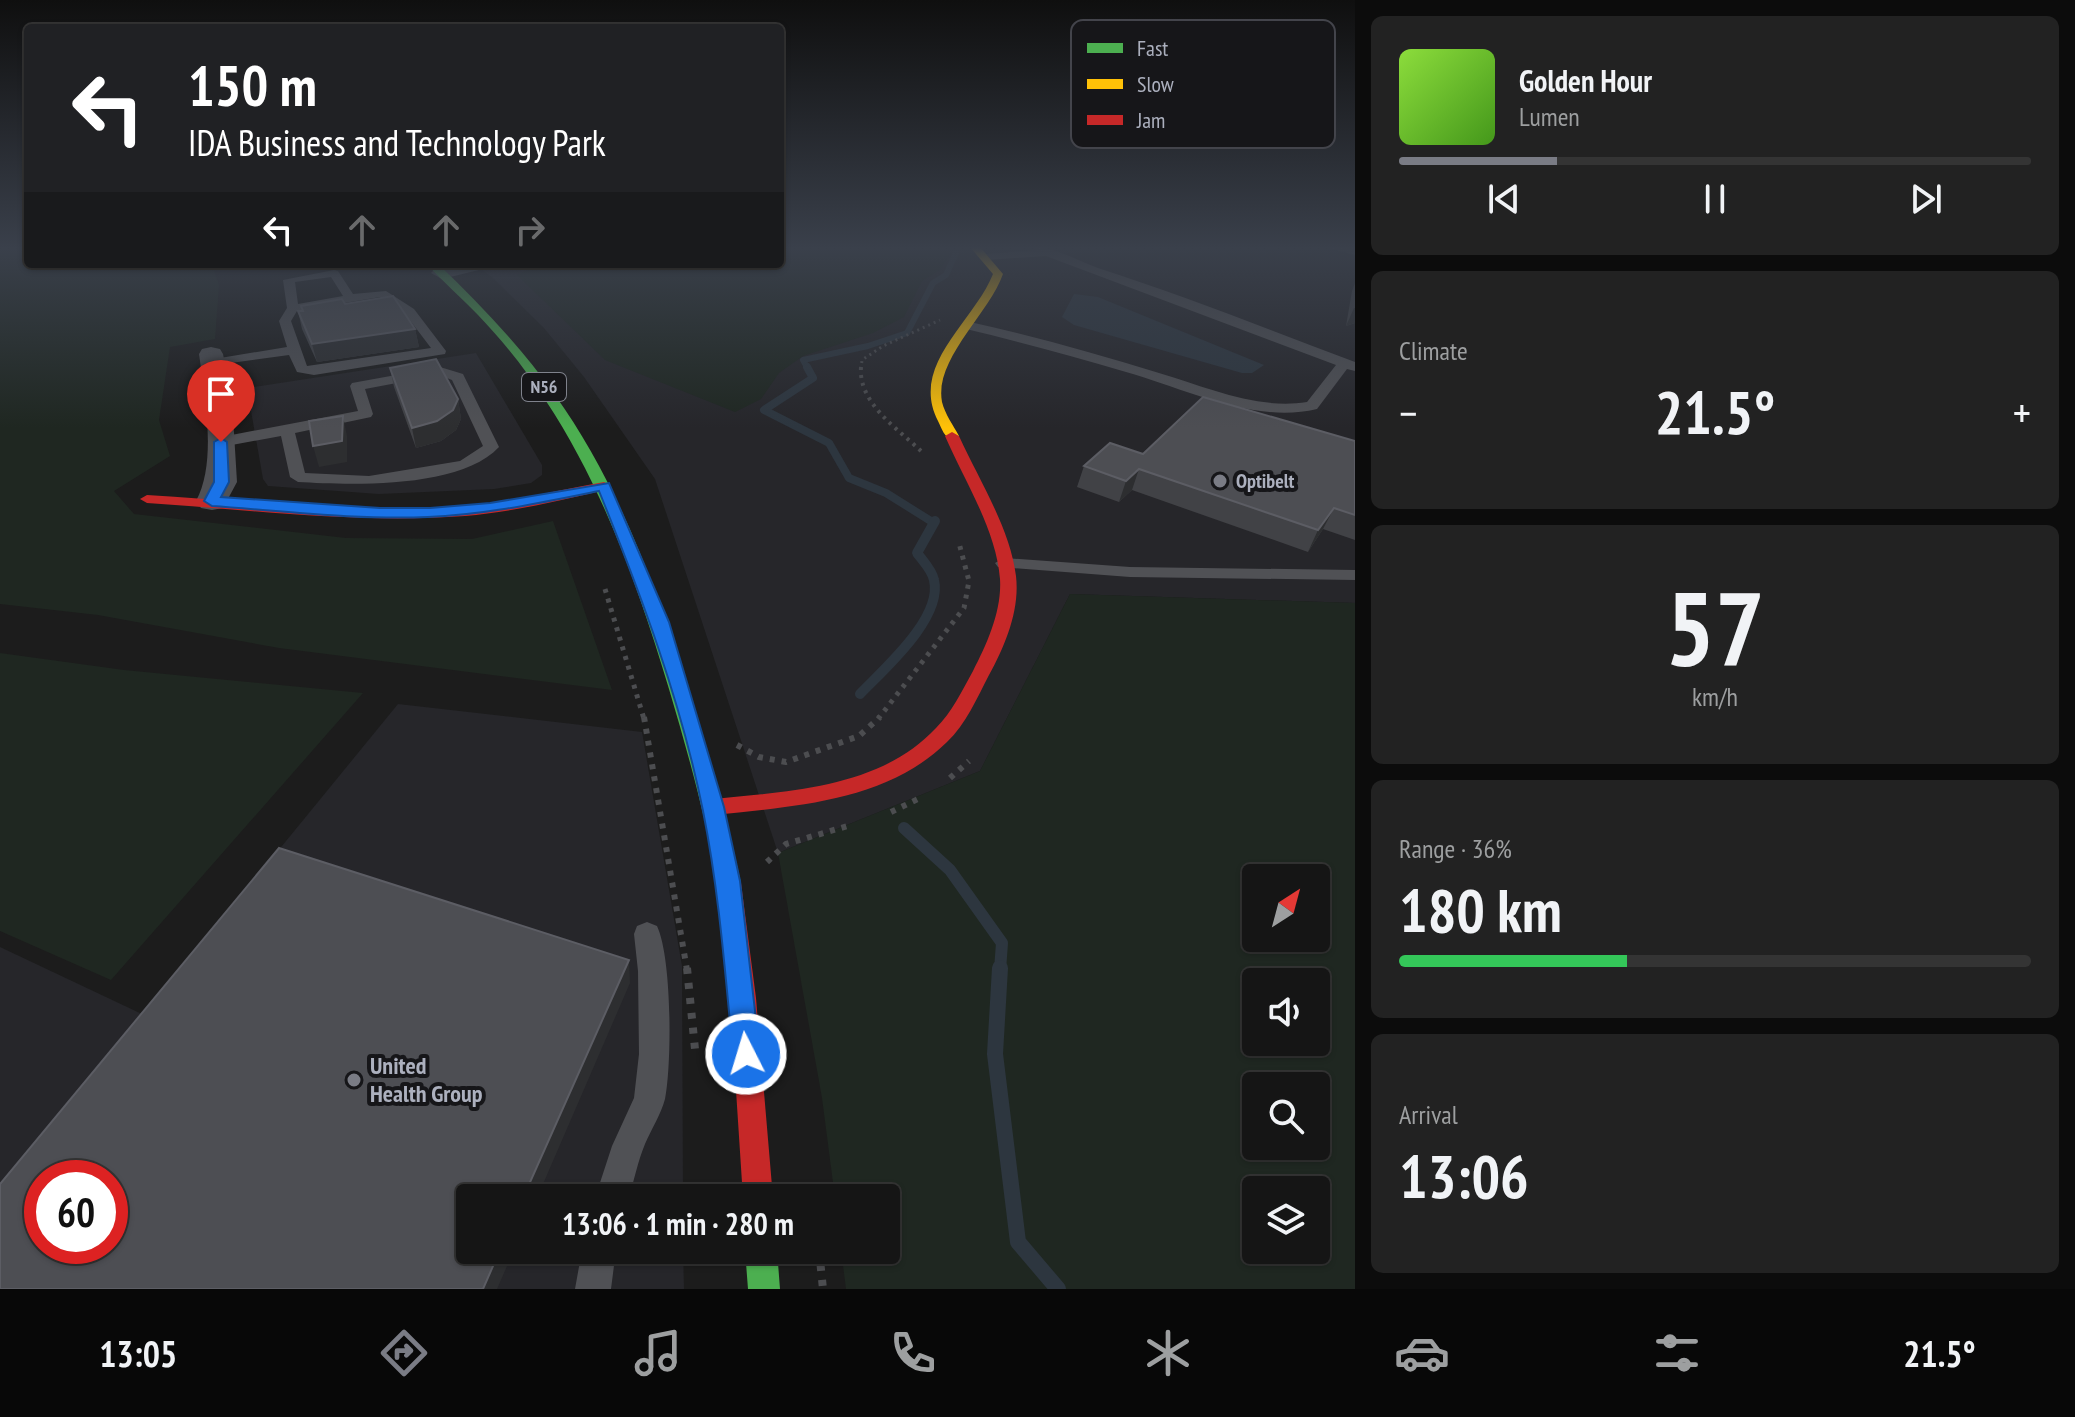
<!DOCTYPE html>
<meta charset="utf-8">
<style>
body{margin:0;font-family:"PT Sans Narrow",sans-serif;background:#222;color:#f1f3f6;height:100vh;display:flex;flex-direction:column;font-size:30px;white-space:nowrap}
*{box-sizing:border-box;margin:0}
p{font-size:26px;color:#9d9fa0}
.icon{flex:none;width:44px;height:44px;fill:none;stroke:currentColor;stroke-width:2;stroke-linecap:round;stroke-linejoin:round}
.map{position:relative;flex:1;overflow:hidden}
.panel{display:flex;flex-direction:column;gap:16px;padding:16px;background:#0c0c0c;width:720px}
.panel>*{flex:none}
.top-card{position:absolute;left:24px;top:24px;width:760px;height:244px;border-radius:8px;box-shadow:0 2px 6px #0004,0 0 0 2px #343434;background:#202124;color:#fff;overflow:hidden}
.needle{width:52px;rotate:36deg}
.fabs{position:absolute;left:1242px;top:864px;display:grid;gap:16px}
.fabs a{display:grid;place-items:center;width:88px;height:88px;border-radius:8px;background:#151515;box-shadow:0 2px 6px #0004,0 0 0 2px #343434;font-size:40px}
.speed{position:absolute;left:24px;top:1160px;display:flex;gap:16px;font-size:40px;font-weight:700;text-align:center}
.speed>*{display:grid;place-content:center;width:104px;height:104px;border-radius:50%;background:#151515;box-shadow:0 2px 6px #0004,0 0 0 2px #343434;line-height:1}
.speed .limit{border:12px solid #d22;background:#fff;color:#111}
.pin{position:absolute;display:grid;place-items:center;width:68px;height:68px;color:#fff;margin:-82px -34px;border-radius:50% 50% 50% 0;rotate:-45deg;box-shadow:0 0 8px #0007}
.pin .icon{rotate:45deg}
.me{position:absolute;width:88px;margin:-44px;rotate:355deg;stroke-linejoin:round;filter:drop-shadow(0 0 6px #0008)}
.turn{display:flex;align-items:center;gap:28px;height:168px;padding:0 32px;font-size:36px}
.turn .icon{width:104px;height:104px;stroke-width:2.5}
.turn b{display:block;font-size:56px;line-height:68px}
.lanes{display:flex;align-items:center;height:76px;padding:0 32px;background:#0003;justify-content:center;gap:40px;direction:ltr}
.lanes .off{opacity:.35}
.big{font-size:60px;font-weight:700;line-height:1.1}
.panel .widget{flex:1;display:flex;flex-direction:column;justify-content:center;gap:12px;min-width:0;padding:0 28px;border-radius:12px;background:#222}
.panel .dial{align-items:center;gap:0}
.dial b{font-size:104px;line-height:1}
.song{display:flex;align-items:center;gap:24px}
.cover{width:96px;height:96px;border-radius:12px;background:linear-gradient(135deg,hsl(90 70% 55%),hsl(100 70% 35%))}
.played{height:8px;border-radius:4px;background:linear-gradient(90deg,#7a7c85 25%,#343434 25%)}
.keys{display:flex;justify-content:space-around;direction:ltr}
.heat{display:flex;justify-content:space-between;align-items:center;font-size:44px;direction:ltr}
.charge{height:12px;border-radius:6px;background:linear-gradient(90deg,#34c759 36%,#343434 0)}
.trip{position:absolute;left:456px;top:1184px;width:444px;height:80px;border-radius:8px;background:#151515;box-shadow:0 2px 6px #0004,0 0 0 2px #343434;font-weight:700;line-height:80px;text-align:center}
.menu{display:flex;height:128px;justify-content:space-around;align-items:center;background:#080808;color:#9d9fa0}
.menu .icon{width:56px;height:56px}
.menu .selected{color:#7a7c85}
.menu b{font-size:36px;color:#f1f3f6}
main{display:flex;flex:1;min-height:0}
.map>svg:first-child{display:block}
.built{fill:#26262a;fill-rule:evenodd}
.green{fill:#1f2721;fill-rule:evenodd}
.water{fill:#2d363f}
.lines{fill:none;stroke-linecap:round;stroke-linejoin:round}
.stream-far4{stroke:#2d363f;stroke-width:6}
.stream-far3{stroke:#2d363f;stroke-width:8}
.stream-far2{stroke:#2d363f;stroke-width:10}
.stream-far1{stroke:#2d363f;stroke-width:12}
.stream{stroke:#2d363f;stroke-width:16}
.path-far4{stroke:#4c4d50;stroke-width:3;stroke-dasharray:2 4;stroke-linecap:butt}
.path-far3{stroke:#4c4d50;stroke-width:4;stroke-dasharray:3 5;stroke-linecap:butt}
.path-far2{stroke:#4c4d50;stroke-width:5;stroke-dasharray:4 6;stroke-linecap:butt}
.path-far1{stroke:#4c4d50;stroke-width:6;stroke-dasharray:5 7;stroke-linecap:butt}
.path{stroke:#4c4d50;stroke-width:8;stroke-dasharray:6 9;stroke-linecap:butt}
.lane{fill:#505155;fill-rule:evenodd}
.street{fill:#505155;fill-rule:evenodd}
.fast{fill:#4caf50;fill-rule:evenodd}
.slow{fill:#ffc107;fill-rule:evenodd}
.jam{fill:#c62828;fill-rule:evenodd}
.wall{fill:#414246}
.shaded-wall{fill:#2d2e30}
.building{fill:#4d4e53;stroke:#5c5d64;stroke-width:2;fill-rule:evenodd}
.route{fill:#1a73e8;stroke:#114b97;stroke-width:2}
.poi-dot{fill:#7a7c85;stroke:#161619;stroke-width:3}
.labels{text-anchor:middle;stroke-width:8;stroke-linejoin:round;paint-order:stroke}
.shield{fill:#161619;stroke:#7f828c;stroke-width:2}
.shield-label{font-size:18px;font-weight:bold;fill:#acb0be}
.poi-label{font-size:20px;font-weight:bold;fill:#acb0be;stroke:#161619;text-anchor:start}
.near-poi-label{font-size:24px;font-weight:bold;fill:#acb0be;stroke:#161619;text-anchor:start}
.key{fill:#161619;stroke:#43444b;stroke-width:2}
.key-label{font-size:22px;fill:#acb0be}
</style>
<main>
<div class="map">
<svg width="1355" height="1289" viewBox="0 0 1355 1289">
<rect width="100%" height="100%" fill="#1c1c1c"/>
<path class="built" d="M780 247H1355V603L1070 594 980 771 778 853 655 479 584 377 544 328 492 277 474 264H780Z
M476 353 542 465V475L531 483 494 489 379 494 268 486 263 479 247 388Z
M398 704 642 732 682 966 683 1198H470V1250H683L684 1289H0V947L144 1015ZM42 1178H110V1246H42Z"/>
<path class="green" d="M0 247H28V264H239L213 268 219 285 215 339 170 347 159 420 170 456 114 491 134 514 346 538 472 539 553 521 612 690 279 648 98 615 0 604Z
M780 247H938L950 254 940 270 922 281 904 317 873 333 803 356 779 373 761 399 735 412 605 360 517 275 539 264H780Z
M1070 594 1355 603V1289H846L841 1250H886V1198H835L822 1098 778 853 980 771ZM1256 878H1316V938H1256ZM1256 982H1316V1042H1256ZM1256 1086H1316V1146H1256ZM1256 1190H1316V1250H1256Z
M0 653 124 670 363 693 111 980 0 931Z"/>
<path class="water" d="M1074 294 1098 297 1264 365 1252 373H1242L1074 325 1062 317Z"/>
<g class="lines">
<path class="stream-far4" d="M808 369 803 360 868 346 907 333 933 283 946 275 956 253"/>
<path class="stream-far3" d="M807 367 813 378 764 410 829 443 849 478 886 493 934 523"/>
<path class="stream-far2" d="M860 694C884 669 943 618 934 580 932 570 923 561 917 553L935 521"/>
<path class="stream-far1" d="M904 828 950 870 1002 943 1000 970"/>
<path class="stream" d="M1000 968 995 1054 1018 1242 1058 1289"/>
<path class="path-far4" d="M861 369 862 360 883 346 940 320"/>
<path class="path-far3" d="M861 367C858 403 898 429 921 451"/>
<path class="path-far2" d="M605 589 644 719
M878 719 964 608 969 581 959 543"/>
<path class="path-far1" d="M644 717 687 970
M737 745 759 757 786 762 859 736 880 717
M950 778 969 761
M891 812 918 799
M767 862 786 844 851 825"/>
<path class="path" d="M687 968 695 1049
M819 1250 823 1289"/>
<path class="lane" d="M1034 247C1055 247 1078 261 1098 268 1185 296 1270 330 1355 362V371L1347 369 1317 409C1254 424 1186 389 1126 372 1073 356 1020 342 966 329L964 326 970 322C1034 336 1097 354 1159 373 1207 387 1256 410 1307 402L1336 365 1046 256 986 260 981 257 986 254 1037 250Z
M1332 247 1355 249V255L1333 249Z
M334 270 338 271 353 294 386 291 414 309 446 351 445 354 314 375 297 372 289 355 209 366 207 363 214 359 287 347 279 321 287 308 283 280ZM331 277 343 296 298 304 295 282ZM380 297 406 315 431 348 307 366 291 321 297 311Z
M440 367 463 374 499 447C460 489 352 485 298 482L290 477 281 436 221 447 213 442 221 437 358 411 350 386 352 383ZM439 375 452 380 483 446 460 461 369 476 305 473 295 433 371 417 373 414 365 389Z
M1004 558 1130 567 1355 570V580L1130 577 998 567 995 563Z
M647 922 657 926C672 958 672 1063 665 1099 661 1114 651 1130 645 1144 638 1161 634 1180 629 1198H595L612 1146 634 1098 639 1054 638 971 634 934 637 926Z
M582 1250H616L611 1289H575Z"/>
<path class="street" d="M453 264H490L487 268 442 279 431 273 435 269Z
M211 347 220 349 223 354 232 400 237 482 223 508 212 510 201 508 196 501C217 463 205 397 199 354L202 349Z"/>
<path class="fast" d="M427 264H438C481 305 521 347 555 395 618 483 656 587 688 689 708 753 727 817 741 883L737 890 729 893 721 890 717 883C706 817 688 753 669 689 639 589 604 489 546 401 526 370 504 342 478 315 462 298 443 282 427 264Z
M745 1250H777L780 1289H748Z"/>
<path class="slow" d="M970 247H980L1003 274C989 314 934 359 942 402 945 414 953 425 959 436L952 440C944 437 942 429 938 421 909 365 974 322 993 274Z"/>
<path class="jam" d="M952 432 959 436C979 480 1010 528 1016 576 1020 610 1005 646 989 675 977 698 966 724 947 742 886 802 795 806 714 815L706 813 703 807 706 801 714 799C790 791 880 788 936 728 952 712 962 691 973 671 987 644 1002 611 1000 579 996 529 964 480 945 436Z
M604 482 611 486 609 489C562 500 513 512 465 516 359 524 253 510 147 503L140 499 147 495C253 501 359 515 465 506 512 502 558 490 604 482Z
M729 873 737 876 741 883 756 998 773 1198H743L730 998 717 883 721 876Z"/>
</g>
<path class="wall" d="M1355 283V323L1346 326 1352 291Z
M345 304 415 329 419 347 317 362 302 329 298 311H302L301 306Z
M390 368 458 399 461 419 456 430 441 441 416 448 394 387Z
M1355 441V540L1323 529 1308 552 1132 490 1119 502 1077 487 1084 466 1143 454Z"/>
<path class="shaded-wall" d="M1354 308H1355V323L1346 326Z
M415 329 419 347 317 362 312 344Z
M458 399 461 419 456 430 441 441 416 448 412 428Z
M343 416 347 436V462L319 467 313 446Z
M1139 469 1132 490 1119 502 1126 481Z
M1334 508 1323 529 1308 552 1318 530Z
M629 960 630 983 537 1198H523Z
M500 1250H514L497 1289H483Z"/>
<path class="building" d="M393 296 415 329 312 344 298 311H303L301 306 342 299 345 304Z
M436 359 458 399 453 410 437 421 412 428 390 368Z
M1203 397 1355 441V515L1334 508 1318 530 1139 469 1126 481 1084 466 1110 443 1143 454Z
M343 416 342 441 313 446 309 421Z
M279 848 629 960 523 1198H470V1250H500L483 1289H0V1184ZM42 1178H110V1246H42Z"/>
<linearGradient id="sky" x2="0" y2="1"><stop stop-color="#0f0f0f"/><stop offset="0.58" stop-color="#3a404b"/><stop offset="1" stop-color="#3a404b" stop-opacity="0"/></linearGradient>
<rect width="1355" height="428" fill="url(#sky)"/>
<path class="route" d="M221 438 227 442 229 482 221 497 380 508H430L490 503 609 483 669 622 724 807 740 881 760 1054 756 1063 746 1067 737 1063 733 1054C725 972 719 891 703 811 681 701 641 595 599 491 543 502 486 515 428 517 356 520 284 511 212 506L204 501 214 482V442Z"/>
<g class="poi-dot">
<circle cx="1220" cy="481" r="8"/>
<circle cx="354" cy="1080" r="8"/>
</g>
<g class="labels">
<rect class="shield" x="522" y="373" width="44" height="28" rx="6"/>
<g class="shield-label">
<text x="544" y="393">N56</text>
</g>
<g class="poi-label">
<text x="1236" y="488">Optibelt</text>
</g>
<g class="near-poi-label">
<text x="370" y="1074">United<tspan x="370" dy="28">Health Group</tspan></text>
</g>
</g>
<rect x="1071" y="20" width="264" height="128" rx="12" class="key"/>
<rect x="1087" y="43" width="36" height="10" fill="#4caf50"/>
<rect x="1087" y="79" width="36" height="10" fill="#ffc107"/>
<rect x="1087" y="115" width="36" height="10" fill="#c62828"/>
<g class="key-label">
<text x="1137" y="56">Fast</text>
<text x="1137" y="92">Slow</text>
<text x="1137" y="128">Jam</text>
</g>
</svg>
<div class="fabs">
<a><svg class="needle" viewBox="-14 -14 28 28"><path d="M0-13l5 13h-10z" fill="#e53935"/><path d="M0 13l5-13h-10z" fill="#9d9fa0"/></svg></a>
<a><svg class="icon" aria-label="sound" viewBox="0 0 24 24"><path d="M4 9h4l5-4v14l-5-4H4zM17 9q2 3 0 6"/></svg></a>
<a><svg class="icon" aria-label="search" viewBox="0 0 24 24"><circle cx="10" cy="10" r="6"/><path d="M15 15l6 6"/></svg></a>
<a><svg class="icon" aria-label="layers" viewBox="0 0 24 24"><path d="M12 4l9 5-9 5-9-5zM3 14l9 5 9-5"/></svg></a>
</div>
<div class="speed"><div class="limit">60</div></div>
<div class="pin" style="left:221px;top:442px;background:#d93025"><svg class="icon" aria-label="arrive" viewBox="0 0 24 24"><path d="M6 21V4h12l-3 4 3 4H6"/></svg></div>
<svg class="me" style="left:746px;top:1054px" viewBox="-20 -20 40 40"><circle r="17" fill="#1a73e8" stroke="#fff" stroke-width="3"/><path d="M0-11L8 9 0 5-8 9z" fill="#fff"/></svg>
<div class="trip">13:06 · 1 min · 280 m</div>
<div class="top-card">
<div class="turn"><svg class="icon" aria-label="left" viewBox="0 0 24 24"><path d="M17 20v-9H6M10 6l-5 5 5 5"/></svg><div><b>150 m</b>IDA Business and Technology Park</div></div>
<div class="lanes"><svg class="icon" aria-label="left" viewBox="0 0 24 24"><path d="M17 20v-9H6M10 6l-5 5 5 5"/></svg><svg class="icon off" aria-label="ahead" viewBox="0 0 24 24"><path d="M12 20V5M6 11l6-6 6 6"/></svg><svg class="icon off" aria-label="ahead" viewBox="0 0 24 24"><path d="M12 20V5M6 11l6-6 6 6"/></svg><svg class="icon off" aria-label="right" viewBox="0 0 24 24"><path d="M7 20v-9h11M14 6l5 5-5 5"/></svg></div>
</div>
</div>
<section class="panel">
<div class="widget">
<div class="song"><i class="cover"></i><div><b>Golden Hour</b><p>Lumen</p></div></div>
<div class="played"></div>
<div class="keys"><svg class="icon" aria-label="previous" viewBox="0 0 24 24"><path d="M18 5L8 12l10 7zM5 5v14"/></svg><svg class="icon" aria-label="pause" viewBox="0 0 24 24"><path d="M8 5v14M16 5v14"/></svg><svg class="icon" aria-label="next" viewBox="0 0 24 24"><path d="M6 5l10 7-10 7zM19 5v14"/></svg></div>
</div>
<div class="widget"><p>Climate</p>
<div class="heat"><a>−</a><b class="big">21.5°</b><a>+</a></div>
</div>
<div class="widget dial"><b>57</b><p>km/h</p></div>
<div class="widget"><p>Range · 36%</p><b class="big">180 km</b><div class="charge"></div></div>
<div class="widget"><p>Arrival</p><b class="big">13:06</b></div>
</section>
</main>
<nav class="menu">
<b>13:05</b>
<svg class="icon selected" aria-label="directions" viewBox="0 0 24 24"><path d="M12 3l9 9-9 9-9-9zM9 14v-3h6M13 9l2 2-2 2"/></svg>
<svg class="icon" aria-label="music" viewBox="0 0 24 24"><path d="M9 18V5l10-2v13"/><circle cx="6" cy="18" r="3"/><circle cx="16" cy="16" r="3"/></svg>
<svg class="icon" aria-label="phone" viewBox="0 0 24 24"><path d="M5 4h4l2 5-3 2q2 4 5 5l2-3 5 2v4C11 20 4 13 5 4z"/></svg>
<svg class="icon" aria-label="climate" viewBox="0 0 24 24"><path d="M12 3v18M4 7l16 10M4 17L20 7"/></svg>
<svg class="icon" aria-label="car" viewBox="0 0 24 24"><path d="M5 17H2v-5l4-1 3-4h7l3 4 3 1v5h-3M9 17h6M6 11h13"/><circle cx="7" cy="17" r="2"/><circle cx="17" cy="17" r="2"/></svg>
<svg class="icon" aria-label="filters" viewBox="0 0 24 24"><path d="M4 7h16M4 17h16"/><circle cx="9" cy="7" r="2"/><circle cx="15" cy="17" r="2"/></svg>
<b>21.5°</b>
</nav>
